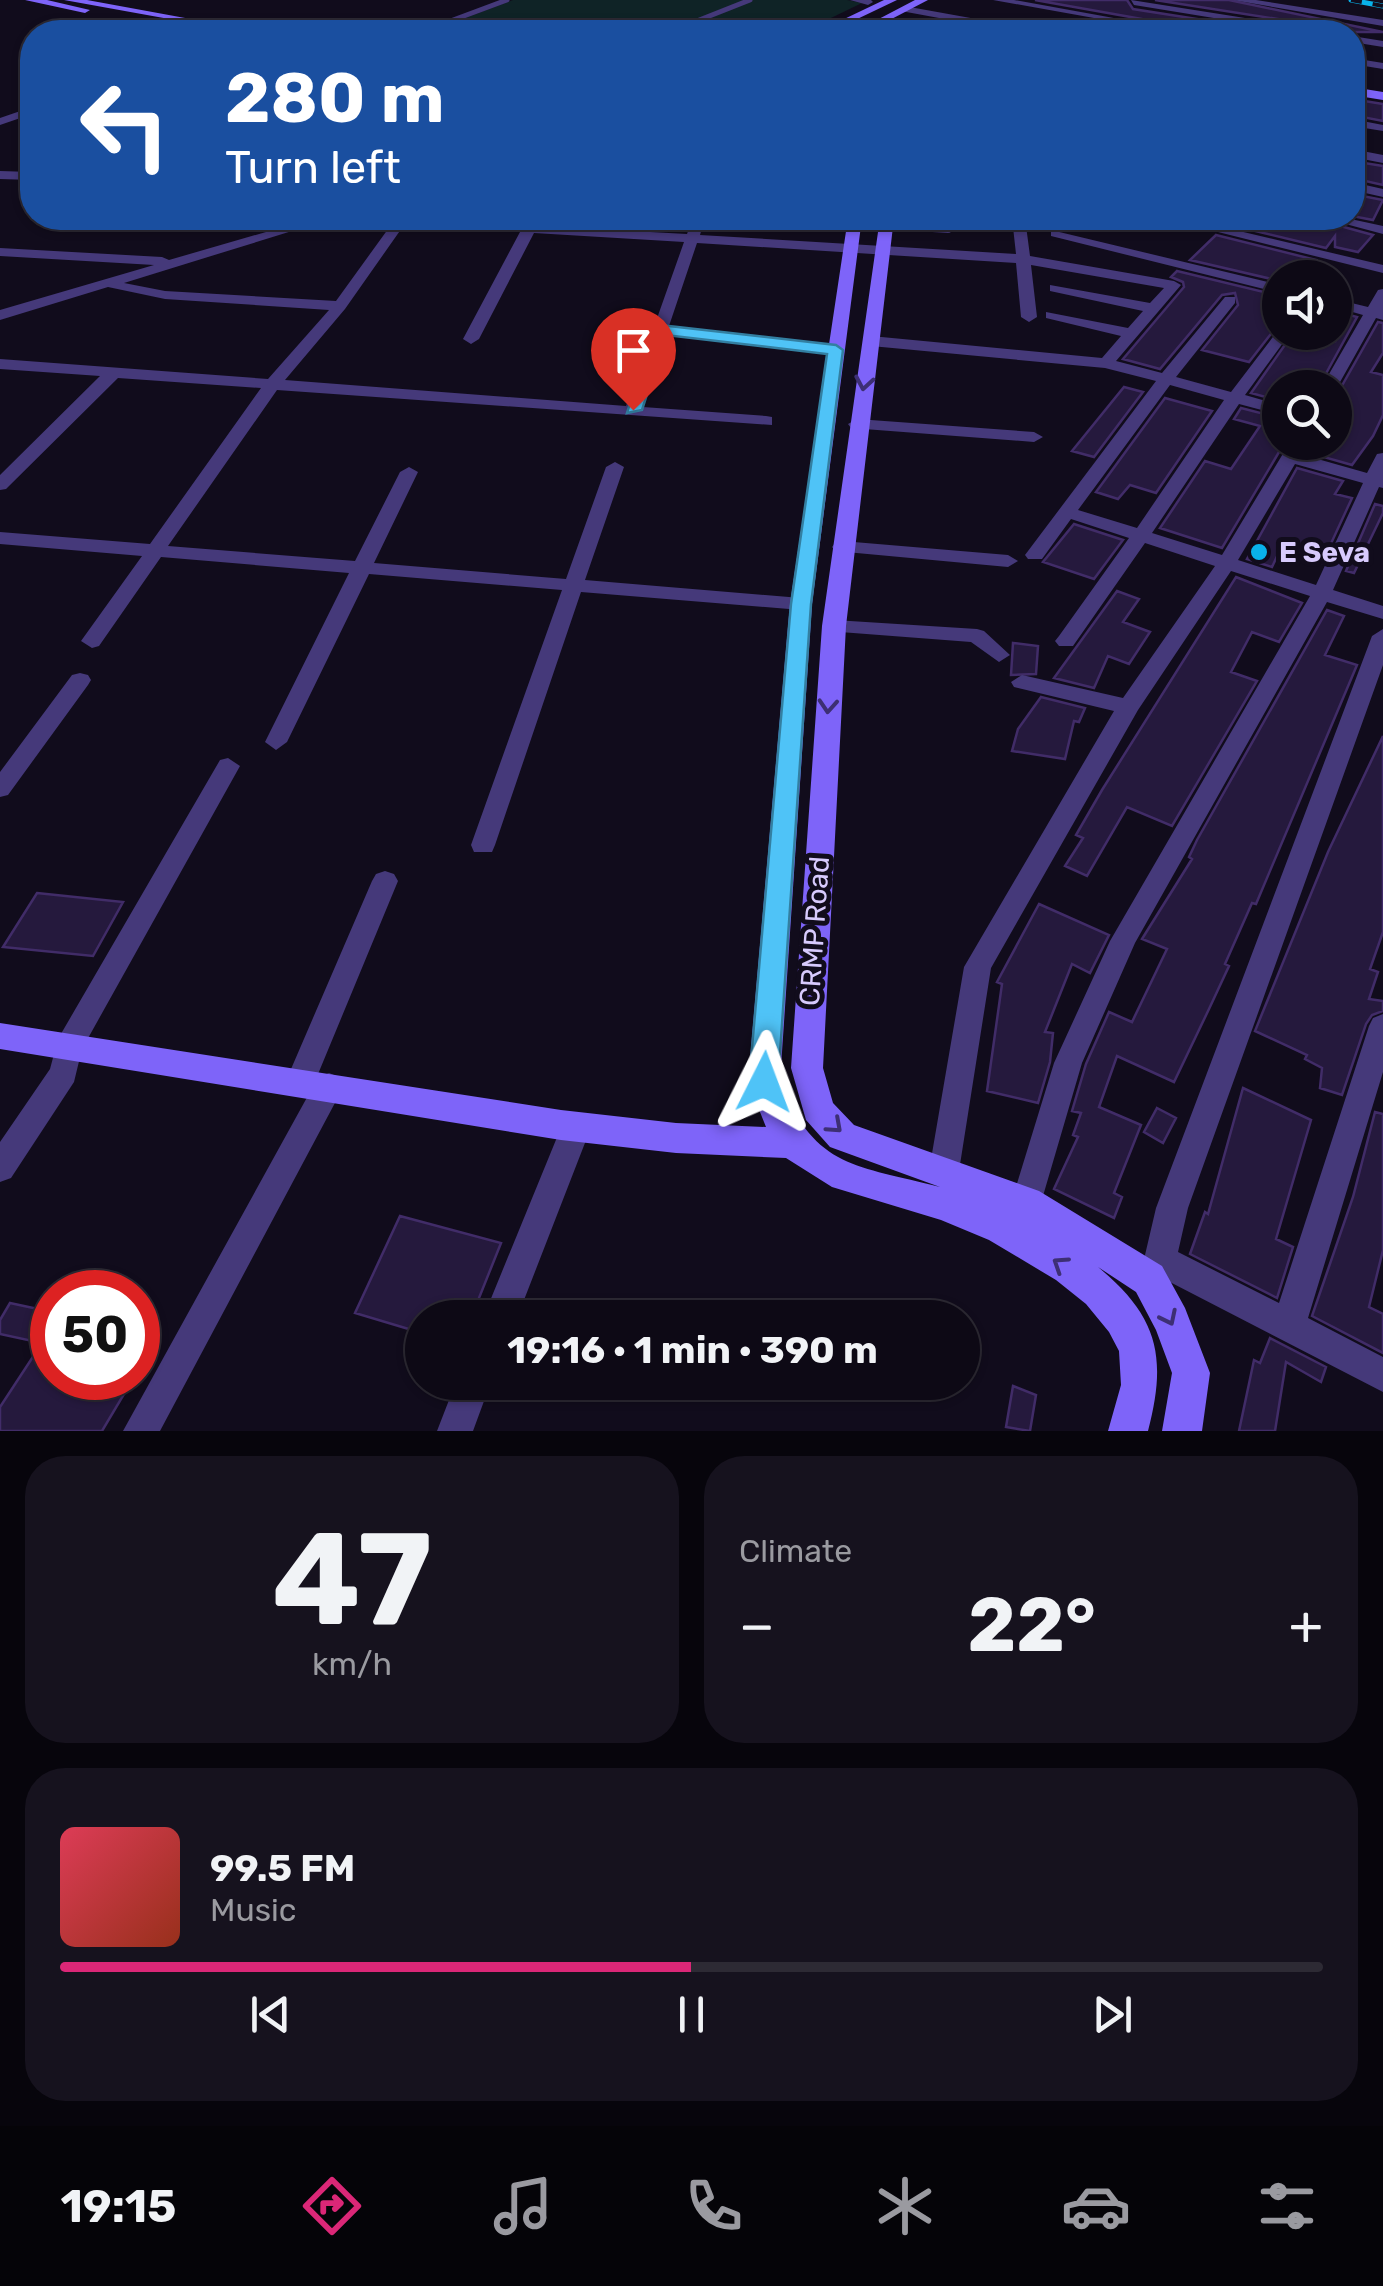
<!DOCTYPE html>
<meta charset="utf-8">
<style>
body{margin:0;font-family:Rubik,sans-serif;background:#16121e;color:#f1f3f6;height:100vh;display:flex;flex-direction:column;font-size:38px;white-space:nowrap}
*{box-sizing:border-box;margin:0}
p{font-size:32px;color:#9a9aa0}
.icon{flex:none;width:55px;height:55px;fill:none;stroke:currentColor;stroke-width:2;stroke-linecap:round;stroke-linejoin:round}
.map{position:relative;height:1431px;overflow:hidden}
.drawer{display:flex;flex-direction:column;gap:25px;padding:25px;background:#07050c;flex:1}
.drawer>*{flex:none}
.top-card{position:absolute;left:20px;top:20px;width:1345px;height:210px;border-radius:40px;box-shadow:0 2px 8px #0004,0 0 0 2px #2d2a34;background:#1a4fa0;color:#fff;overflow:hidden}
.fabs{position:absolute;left:1262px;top:260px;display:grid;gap:20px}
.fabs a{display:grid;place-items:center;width:90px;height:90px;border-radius:50%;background:#0d0915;box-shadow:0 2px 8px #0004,0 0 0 2px #2d2a34;font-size:50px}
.speed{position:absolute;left:30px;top:1270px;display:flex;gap:20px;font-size:50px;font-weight:700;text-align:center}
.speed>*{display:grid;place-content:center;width:130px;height:130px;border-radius:50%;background:#0d0915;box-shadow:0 2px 8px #0004,0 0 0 2px #2d2a34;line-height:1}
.speed .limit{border:15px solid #d22;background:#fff;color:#111}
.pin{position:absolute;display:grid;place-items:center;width:85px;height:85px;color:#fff;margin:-102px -42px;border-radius:50% 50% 50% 0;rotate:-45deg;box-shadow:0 0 10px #0007}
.pin .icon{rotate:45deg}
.me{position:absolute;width:110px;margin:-55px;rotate:3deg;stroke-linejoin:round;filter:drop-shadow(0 0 8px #0008)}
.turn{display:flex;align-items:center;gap:35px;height:210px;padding:0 40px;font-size:45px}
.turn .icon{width:130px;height:130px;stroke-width:2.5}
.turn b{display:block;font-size:70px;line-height:85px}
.big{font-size:75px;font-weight:700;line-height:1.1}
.drawer .widget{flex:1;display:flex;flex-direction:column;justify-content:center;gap:15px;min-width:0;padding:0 35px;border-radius:40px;background:#16121e}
.drawer .dial{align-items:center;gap:0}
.dial b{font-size:130px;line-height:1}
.song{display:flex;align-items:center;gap:30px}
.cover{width:120px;height:120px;border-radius:15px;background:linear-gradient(135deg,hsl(350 70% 55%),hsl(10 70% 35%))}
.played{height:10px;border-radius:5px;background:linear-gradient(90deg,#db2777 50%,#2d2a34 50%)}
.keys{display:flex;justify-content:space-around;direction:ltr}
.heat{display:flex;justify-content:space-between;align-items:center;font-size:55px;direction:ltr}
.drawer .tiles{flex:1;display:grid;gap:25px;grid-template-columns:1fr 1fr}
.widget:last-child{grid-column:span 2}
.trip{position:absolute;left:405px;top:1300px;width:575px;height:100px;border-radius:50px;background:#0d0915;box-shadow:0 2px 8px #0004,0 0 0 2px #2d2a34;font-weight:700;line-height:100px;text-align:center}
.menu{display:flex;height:160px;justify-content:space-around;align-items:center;background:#050408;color:#9a9aa0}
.menu .icon{width:70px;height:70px}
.menu .on{color:#db2777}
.menu b{font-size:45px;color:#f1f3f6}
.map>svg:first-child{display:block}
.green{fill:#0f2326}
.building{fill:#25193d;stroke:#412c68;stroke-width:2.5}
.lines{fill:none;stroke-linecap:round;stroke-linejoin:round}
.lane-far1{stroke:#45397a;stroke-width:5}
.lane{stroke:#45397a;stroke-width:8}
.street{fill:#45397a;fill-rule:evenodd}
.secondary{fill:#7e64f9;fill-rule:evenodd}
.rail-casing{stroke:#09b2ea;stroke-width:5}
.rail{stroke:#110c1c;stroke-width:4;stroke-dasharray:11;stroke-linecap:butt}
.oneway{stroke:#3d2f74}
.route{fill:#4fc3f7;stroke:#337fa1;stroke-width:2.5}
.poi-dot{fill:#09b2ea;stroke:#110c1c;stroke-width:4}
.labels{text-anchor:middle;stroke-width:10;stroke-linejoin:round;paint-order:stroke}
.poi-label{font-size:28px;font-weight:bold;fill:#d7cafd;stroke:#110c1c;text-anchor:start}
.street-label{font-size:28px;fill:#d7cafd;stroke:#110c1c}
</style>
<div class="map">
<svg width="1383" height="1431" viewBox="0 0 1383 1431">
<rect width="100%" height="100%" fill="#110c1c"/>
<path class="green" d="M513 0H847L862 3 802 32H428Z"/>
<path class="building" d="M1035 0H1127L1133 9 1280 32H1195L1192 28Z
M1155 0H1229L1383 32H1323L1316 25Z
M1352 99 1383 104V121L1352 115Z
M1352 161 1383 166V185L1352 178Z
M1352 194 1383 200 1373 220 1352 216Z
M1253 218 1282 224 1289 218H1311L1373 235 1358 252 1335 247V236L1326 248 1243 228Z
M1216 235 1316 260 1302 278H1280V281L1190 260Z
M1177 271 1280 296 1265 321 1277 326 1249 362 1202 350 1238 305 1235 293 1222 295 1160 369 1123 359 1184 287 1183 282 1171 277Z
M1335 311 1357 317 1318 388H1280V401L1251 393 1294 332 1335 341Z
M1378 322 1383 323V353L1371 372 1383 375V415L1373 436 1352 465 1306 452 1310 442H1335V398Z
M1124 387 1143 392 1094 457 1072 451Z
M1165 398 1212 411 1156 493 1130 485 1118 499 1096 492Z
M1241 408 1280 418V442H1285L1222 548 1160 528 1205 461 1231 469 1260 426 1234 419Z
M1297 468 1343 481 1335 494 1352 498 1322 563 1280 550 1272 567 1247 559Z
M1375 504 1383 506V513L1354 573 1346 571Z
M1074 524 1123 540 1094 579 1043 562Z
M1236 577 1302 603 1279 642 1252 632 1231 672 1257 681 1172 826 1127 807 1087 876 1065 866 1083 838 1076 835 1102 790Z
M1117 591 1139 599 1123 622 1150 632 1129 664 1108 656 1094 688 1054 678Z
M1327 610 1344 616 1325 655 1357 665 1256 904 1252 903 1225 964 1229 966 1209 1009 1174 1082 1117 1056 1099 1107 1141 1125 1114 1193 1122 1197 1114 1218 1054 1189 1078 1137 1073 1135 1081 1113 1072 1111 1086 1064 1109 1012 1132 1022 1167 949 1142 939 1192 859 1189 857 1197 840Z
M1013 643 1038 646 1036 674 1011 675Z
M1041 697 1085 708 1079 722 1074 721 1065 759 1012 751 1018 729Z
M1383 736V932L1370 969 1378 972 1369 999 1383 1001V1011L1372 1015 1366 1024 1342 1095 1320 1088 1322 1068 1305 1059 1307 1055 1255 1031 1328 852Z
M37 893 123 902 93 956 3 947Z
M1039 904 1109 935 1090 973 1072 964 1045 1032 1053 1033 1050 1062 1038 1103 987 1091 1002 984 997 982Z
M1243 1088 1311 1120 1276 1239 1293 1247 1277 1298 1190 1254 1205 1212 1208 1214Z
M1157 1108 1176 1118 1163 1143 1144 1132Z
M1375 1112 1383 1114V1250L1369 1307 1383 1314V1353L1312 1316 1353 1197Z
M400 1216 501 1243 471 1318H422V1333L355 1313Z
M10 1303 52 1312V1378H111L130 1384 102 1431H0V1407L42 1343 0 1334V1320Z
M1270 1338 1326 1367 1321 1382 1286 1362 1275 1431H1239L1254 1360 1260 1363Z
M1013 1386 1036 1395 1030 1431 1006 1427Z"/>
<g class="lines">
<path class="lane-far1" d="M421 32 507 0
M669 32 750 0"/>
<path class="lane" d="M886 225 948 229"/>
<path class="street" d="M850 0H871L873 2 868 5Z
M993 0H1014L1191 32H1172Z
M1131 0 1315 29 1320 32H1300L1134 5Z
M1233 0H1256L1383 20V26Z
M904 6 1015 26 1020 29 1015 32 901 11Z
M1352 36 1383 41V47L1352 42Z
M1352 58 1383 63V69L1352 64Z
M32 107V114L0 125V118Z
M1352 119 1383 125V131L1352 126Z
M1352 149 1383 155V163L1352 157Z
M0 171 32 172V180L0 179Z
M1352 182 1383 189V197L1352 190Z
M314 218H334L124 283 165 291 336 301 396 218 687 234 693 218H705L700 235 1016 254 1012 218H1025L1030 256 1174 281 1181 285 1116 361 1162 373 1225 297H1235V303L1176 377 1231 392 1279 329 1280 332H1291L1245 395 1280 405V415L1239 404 1152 533 1222 555 1290 442H1307L1300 454 1367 473 1377 454 1383 453V488L1379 487 1333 590 1383 606V619L1327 602 1135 943 1082 1063 1038 1213 1027 1218 1016 1213 1011 1203 1054 1063 1110 941 1310 596 1231 571 1138 710 991 968 959 1171 955 1181 944 1185 933 1181 929 1171 964 967 1114 711 1014 687 1011 682 1022 675 1123 698 1215 566 1145 543 1073 646H1059L1055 641 1059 636 1129 538 1071 519 1042 559H1028L1025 555 1156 381 1105 368 871 346 863 341 871 336 1102 358 1121 336 1046 318V312L1128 328 1143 311 1050 291V285L1150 303 1164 288 1031 265 1037 317 1029 322 1021 317 1016 263 697 243 669 326 836 345 844 350 836 355 666 335 643 407 766 416 772 417V425L277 390 168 546 355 561 400 472 409 467 418 472 374 563 566 579 606 467 615 462 624 467 585 580 801 598 811 604 801 610 581 592 495 845 492 852H474L471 845 562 590 369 574 287 742 276 750 265 742 349 573 161 557 99 646 92 648 81 641 142 556 0 544V532L150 544 261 388 118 378 6 489 0 490V475L100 376 0 369V359L268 379 329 310 165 299 108 287 0 320V310L154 265 0 256V248L162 257 169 260ZM404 225 520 232 463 339 471 344 479 339 534 233 684 242 626 406 285 380 345 309ZM1170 385 1224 400 1137 528 1078 510ZM1295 464 1363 483 1316 585 1238 560Z
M1162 218H1184L1383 265V273Z
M1323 218H1346L1383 226V234Z
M1051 230 1280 285V293L1051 236Z
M1383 289V320L1376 318 1335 391V388H1321L1363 315 1335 307V299L1368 307 1378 290Z
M857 419 1034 432 1043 437 1034 442 851 428 848 424Z
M842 541 1008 555 1018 561 1008 567 835 551 832 547 835 543Z
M834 620 977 629 984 631 1010 655 999 662 971 642 827 631 824 626 827 621Z
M1383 629V665L1188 1208 1178 1252 1279 1303 1369 1026 1373 1018 1383 1014V1072L1308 1318 1383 1357V1392L1166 1280 1161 1290 1149 1295 1137 1290 1133 1279 1145 1255 1156 1208 1372 636Z
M80 673 88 675 91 680 88 685 8 795 0 797V772L72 675Z
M228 758 240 766 82 1049 74 1082 11 1178 0 1182V1142L50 1069 58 1039 220 760Z
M385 871 394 874 398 881 311 1091 319 1077 329 1073 339 1077 344 1086 160 1431H123L310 1092 300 1096 290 1092 285 1083 372 881 376 874Z
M575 1116 586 1120 590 1130 517 1318H483L560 1130 564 1120Z
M456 1382H491L473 1431H437Z"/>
<path class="secondary" d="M25 0H47L90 10 85 13Z
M64 0H87L262 32H241Z
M884 0H897L830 32H817Z
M915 0H928L882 24 873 22Z
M1352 87 1383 92V100L1352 95Z
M848 218H862L812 604 780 1082C816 1170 857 1165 940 1187L830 1147 806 1120 791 1068 822 626 880 218H894L846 626 823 1068 833 1103 854 1125 1039 1191 1162 1266 1185 1308 1210 1373 1202 1431H1162L1172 1373 1156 1330 1136 1292 1098 1267C1159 1317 1167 1358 1148 1431H1108L1121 1385 1119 1351 1109 1332 1086 1304 1056 1280 989 1240 941 1220 832 1187 786 1158 676 1153 561 1140 0 1049V1023L561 1110 676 1123 766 1127 748 1082 790 604Z"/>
<g class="rail-casing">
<path id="rail" d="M1351 0 1383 6"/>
</g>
<use href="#rail" class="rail"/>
</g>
<defs><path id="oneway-chevron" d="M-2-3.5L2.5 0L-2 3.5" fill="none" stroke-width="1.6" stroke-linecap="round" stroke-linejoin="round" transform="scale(2.5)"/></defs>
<g class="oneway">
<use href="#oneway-chevron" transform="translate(864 383) rotate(100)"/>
<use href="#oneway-chevron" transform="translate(828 706) rotate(94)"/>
<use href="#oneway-chevron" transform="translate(835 1126) rotate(42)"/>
<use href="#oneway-chevron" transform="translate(1060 1264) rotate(-147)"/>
<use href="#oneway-chevron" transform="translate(1169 1318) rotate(64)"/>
</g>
<path class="route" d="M660 325 836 345 843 350 811 604 778 1082 774 1091 764 1095 753 1091 749 1082 791 604 827 354 666 335 642 410 627 413 652 330Z"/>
<circle class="poi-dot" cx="1259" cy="552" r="10"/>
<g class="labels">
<g class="poi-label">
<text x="1279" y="562">E Seva</text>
</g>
<g class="street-label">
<text transform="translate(814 931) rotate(-86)" y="10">CRMP Road</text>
</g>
</g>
</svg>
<div class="fabs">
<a><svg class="icon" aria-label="sound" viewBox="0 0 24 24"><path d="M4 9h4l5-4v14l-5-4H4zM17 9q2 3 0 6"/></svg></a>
<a><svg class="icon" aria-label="search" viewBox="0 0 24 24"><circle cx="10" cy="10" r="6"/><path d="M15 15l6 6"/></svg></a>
</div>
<div class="speed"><div class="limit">50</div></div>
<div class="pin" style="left:633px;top:410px;background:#d93025"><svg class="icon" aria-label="arrive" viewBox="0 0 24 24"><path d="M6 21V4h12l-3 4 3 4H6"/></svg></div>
<svg class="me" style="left:764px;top:1082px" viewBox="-20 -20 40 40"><path d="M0-17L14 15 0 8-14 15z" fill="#4fc3f7" stroke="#fff" stroke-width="4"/></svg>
<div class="trip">19:16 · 1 min · 390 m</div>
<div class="top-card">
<div class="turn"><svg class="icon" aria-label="left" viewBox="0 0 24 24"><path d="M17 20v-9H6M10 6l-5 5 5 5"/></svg><div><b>280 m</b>Turn left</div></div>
</div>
</div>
<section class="drawer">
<div class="tiles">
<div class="widget dial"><b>47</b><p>km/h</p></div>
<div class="widget"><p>Climate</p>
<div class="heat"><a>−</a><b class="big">22°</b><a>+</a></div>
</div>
<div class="widget">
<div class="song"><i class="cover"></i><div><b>99.5 FM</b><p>Music</p></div></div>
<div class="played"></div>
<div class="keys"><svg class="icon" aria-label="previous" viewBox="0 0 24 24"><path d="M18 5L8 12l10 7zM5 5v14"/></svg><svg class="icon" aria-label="pause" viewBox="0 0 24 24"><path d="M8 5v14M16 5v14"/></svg><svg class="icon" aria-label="next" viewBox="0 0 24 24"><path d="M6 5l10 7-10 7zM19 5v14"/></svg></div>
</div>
</div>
</section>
<nav class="menu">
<b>19:15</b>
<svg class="icon on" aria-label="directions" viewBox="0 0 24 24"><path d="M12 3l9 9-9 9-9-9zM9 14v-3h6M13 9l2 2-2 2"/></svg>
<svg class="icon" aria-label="music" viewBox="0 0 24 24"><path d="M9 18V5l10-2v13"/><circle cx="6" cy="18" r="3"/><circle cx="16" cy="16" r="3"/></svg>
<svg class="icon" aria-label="phone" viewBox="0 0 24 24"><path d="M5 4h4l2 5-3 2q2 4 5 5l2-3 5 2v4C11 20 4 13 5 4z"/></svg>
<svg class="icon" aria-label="climate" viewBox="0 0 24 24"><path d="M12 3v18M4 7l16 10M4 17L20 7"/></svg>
<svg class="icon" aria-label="car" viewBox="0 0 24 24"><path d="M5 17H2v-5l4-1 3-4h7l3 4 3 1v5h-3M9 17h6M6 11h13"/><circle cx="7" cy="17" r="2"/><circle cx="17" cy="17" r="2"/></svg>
<svg class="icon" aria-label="filters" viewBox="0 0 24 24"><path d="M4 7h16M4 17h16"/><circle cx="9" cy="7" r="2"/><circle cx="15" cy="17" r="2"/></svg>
</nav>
